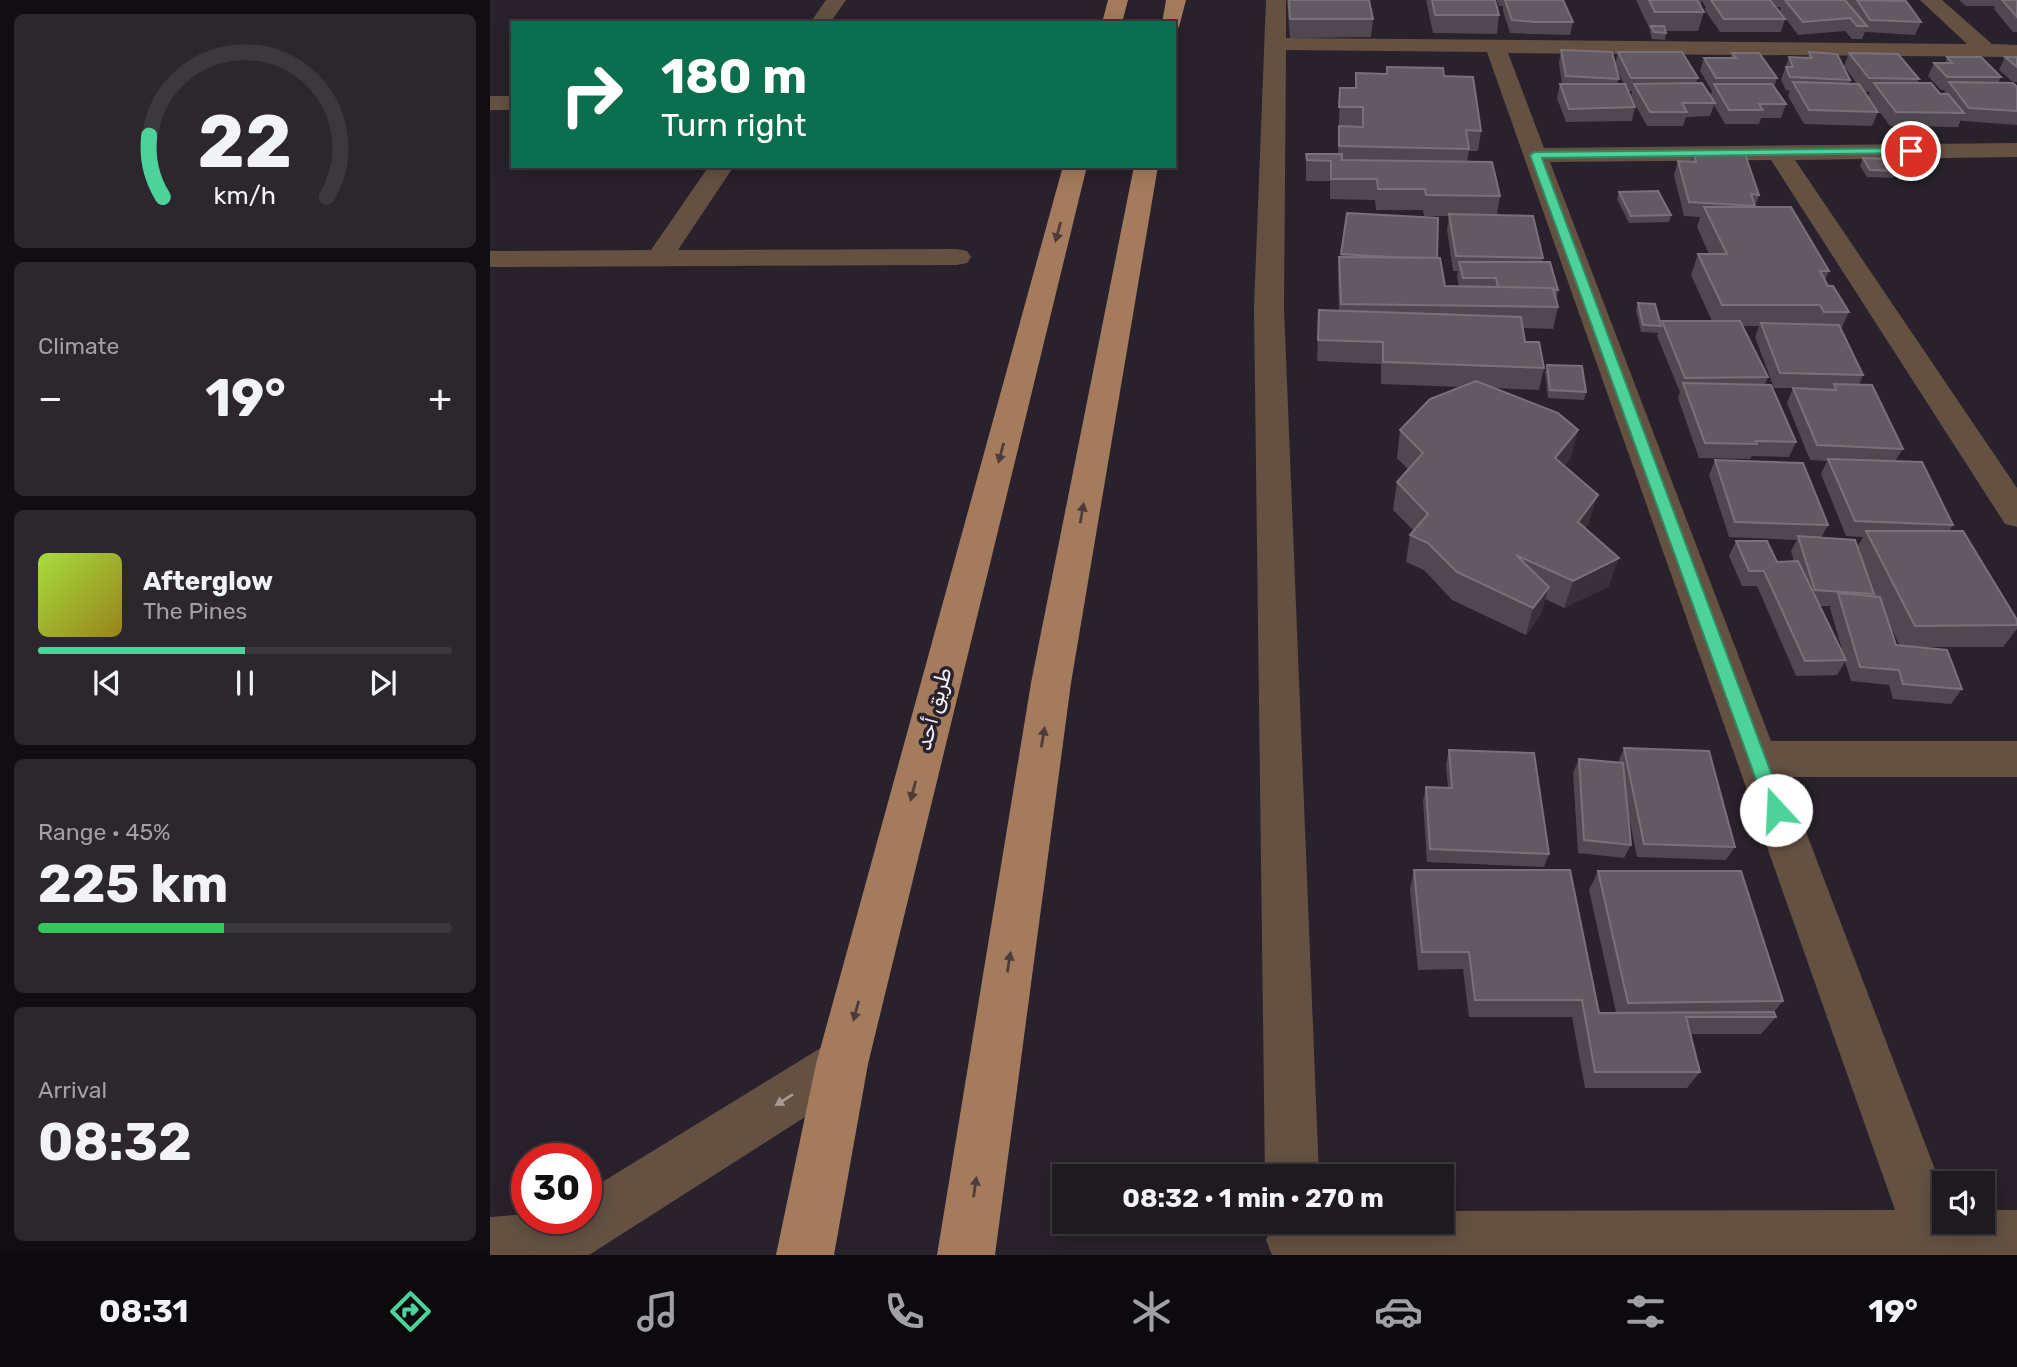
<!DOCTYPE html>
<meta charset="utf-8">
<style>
body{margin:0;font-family:Rubik,"Noto Sans Arabic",sans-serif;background:#2c262d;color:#f1f3f6;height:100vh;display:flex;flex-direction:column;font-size:26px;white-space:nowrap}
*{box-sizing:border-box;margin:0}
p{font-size:23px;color:#a1a0a5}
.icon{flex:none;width:38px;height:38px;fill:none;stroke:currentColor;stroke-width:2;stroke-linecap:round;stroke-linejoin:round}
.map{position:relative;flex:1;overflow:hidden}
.panel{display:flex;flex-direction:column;gap:14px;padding:14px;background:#110e12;width:490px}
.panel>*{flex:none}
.top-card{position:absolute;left:21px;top:21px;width:665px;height:147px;border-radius:0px;box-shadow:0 4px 18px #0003,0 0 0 2px #3c383e;background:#0b6e4f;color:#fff;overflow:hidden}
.controls{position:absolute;left:1442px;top:1171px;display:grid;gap:14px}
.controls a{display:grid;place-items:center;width:63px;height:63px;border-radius:0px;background:#1f1920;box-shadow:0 4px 18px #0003,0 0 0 2px #3c383e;font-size:35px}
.speed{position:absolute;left:21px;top:1143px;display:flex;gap:14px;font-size:35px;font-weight:700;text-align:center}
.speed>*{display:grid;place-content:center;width:91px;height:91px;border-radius:50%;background:#1f1920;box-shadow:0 4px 18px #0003,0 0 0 2px #3c383e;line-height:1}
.speed .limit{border:10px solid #d22;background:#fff;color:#111}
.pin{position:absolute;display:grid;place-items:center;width:60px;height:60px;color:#fff;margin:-30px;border:4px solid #fff;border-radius:50%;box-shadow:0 2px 7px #0007}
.me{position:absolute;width:77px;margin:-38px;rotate:340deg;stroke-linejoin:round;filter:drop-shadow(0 0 5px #0008)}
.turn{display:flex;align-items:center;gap:24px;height:147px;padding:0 35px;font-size:32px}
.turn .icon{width:91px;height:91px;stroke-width:2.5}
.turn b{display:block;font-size:49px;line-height:60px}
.big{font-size:52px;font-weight:700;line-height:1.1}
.panel .card{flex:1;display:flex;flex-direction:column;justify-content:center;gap:10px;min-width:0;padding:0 24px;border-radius:10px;background:#2c262d}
.panel .dial{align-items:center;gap:0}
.dial svg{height:182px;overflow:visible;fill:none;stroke:#3c383e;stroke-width:7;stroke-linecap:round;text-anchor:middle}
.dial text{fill:#f1f3f6;stroke:none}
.song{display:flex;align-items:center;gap:21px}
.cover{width:84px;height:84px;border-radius:10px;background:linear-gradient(135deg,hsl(80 70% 55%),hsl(50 70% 35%))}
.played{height:7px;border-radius:4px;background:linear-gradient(90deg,#4dd39a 50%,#3c383e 50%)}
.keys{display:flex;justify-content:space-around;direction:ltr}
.heat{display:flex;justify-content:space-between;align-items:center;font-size:38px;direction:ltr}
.charge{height:10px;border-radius:5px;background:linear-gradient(90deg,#34c759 45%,#3c383e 0)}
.trip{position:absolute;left:562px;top:1164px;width:402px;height:70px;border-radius:0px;background:#1f1920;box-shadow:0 4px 18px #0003,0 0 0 2px #3c383e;font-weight:700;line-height:70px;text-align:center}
.dock{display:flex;height:112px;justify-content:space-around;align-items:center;background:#0c0a0d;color:#a1a0a5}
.dock .icon{width:49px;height:49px}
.dock .selected{color:#4dd39a}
.dock b{font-size:32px;color:#f1f3f6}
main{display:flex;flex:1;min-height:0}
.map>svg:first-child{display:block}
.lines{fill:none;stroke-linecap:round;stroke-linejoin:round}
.minor{fill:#645142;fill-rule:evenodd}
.primary{fill:#a47c5d;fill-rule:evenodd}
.wall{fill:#504750;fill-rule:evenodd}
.shaded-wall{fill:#39303a}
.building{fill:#625962;stroke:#797179;stroke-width:2}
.oneway{fill:#4e3c3a}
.oneway2{fill:#a59993}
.route{fill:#4dd39a;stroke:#328964;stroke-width:2}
.labels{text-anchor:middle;stroke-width:7;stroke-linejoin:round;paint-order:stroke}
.street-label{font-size:21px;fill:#f5f0f6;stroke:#29212b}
</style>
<main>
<section class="panel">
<div class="card dial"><svg viewBox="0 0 100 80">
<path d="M14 69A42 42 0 1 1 86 69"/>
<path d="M14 69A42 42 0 0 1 8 42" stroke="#4dd39a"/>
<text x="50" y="56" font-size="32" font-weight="700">22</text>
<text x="50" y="72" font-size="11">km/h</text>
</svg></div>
<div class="card"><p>Climate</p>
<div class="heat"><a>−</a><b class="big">19°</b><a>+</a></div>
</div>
<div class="card">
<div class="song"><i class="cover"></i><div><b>Afterglow</b><p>The Pines</p></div></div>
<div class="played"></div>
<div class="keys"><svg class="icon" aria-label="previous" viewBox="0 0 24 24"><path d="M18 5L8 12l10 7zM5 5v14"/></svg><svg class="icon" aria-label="pause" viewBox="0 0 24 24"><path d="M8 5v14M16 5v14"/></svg><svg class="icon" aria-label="next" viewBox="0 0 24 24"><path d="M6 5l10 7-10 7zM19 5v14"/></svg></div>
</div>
<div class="card"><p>Range · 45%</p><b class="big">225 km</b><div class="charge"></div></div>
<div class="card"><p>Arrival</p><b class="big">08:32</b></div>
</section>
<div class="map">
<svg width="1527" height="1255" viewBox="0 0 1527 1255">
<rect width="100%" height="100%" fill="#29212b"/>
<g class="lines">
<path class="minor" d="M336 0H356L340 23H320Z
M776 0H796V38L1477 44 1430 0H1452L1502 44 1527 45V57L1018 53 1054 148 1527 143V157L1305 160 1527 488V527L1515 524 1281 160 1060 162 1281 741H1527V777H1295L1454 1193V1222H1493V1210H1527V1255H782L776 1240 783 1222H952V1211L1405 1210 997 52 796 50 794 308 829 1176H775L764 308Z
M0 96H23V110H0Z
M219 166H244L188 250 467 249 477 251 481 257 477 263 467 265 0 267V251L161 250Z
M352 1038 370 1046 378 1064 370 1082 99 1255H0V1217L37 1214V1218H96V1192L334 1046Z"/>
<path class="primary" d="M618 0H638L632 23H612Z
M676 0H696L689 27 684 29V23H672Z
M573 166H597L378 1064 344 1255H286L326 1064Z
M644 166H668L581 683 505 1255H447L541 683Z"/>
</g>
<path class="wall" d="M797 0H879L883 19 881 37 800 38Z
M936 0H1005L1009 15 1007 34 943 33Z
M1007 0H1073L1083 22 1080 35 1041 34 1020 33 1013 11V6H1009Z
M1146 0H1408L1407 1 1431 22 1425 35 1375 32 1372 39H1362L1355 31 1308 35 1290 11 1291 7H1286L1295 19 1291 32H1230L1215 10 1216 6H1215L1212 1 1210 6 1214 12 1208 31H1175L1176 33 1175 40 1162 39 1160 32V30Z
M1469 0H1527V32H1523L1504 9 1505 6H1476Z
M1071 50 1125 64 1128 52 1208 78 1206 83 1220 96 1222 91 1210 71 1214 58H1240L1242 53 1287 78 1284 87 1296 104 1291 118H1271L1269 124H1235L1224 105 1220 116 1196 117 1193 126H1157L1141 97 1142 91H1138L1145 107 1142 121 1076 122 1067 98 1070 84H1072L1069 63ZM1126 68 1134 84H1127L1129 79Z
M1319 52 1360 80 1359 84H1367L1354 66 1359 53 1429 79 1427 83 1450 94H1454L1455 90H1451L1438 76 1444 63H1455L1457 57 1511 77 1508 83 1527 87V125L1473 121 1471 120 1468 127 1400 126 1378 96 1380 92H1375L1388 112 1382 126 1314 124 1298 96 1300 91 1296 90 1291 80 1299 57 1317 58Z
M1515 57H1527V82H1523L1509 70Z
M897 67 954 76 991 131 988 151H979L977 162 1010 196 1007 215 1053 258 1052 262 1068 290 1066 301 1068 307 1063 329 1033 328 1035 342 1054 368 1049 390 1005 388 1081 458 1074 466 1099 522 1095 528 1119 586 1074 608 1055 599 1051 614 1036 635 962 600 934 570 916 562 920 535 924 531 903 510 907 482 918 469 907 458 910 430 971 387 891 384V364L827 361 829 310 849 311 848 278 849 257H851L857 213 947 258 955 286 969 287 967 276 968 271H963L957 229 959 216H934L933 210H886L885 200 840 199V181H816V154H848L850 88H865L866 73 896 74Z
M1203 151 1269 195 1265 207 1339 271 1335 280 1359 312 1351 329 1373 375 1369 385 1413 449 1405 461 1463 525 1459 531 1527 620V629L1513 647H1425L1472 689 1461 704 1403 699 1399 685 1361 681 1355 662 1347 675 1306 676 1267 586H1252L1239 556 1246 541 1287 562H1304L1301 551 1307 540 1239 537 1219 475 1225 460 1338 525 1331 538 1367 547 1373 537 1356 536 1331 474 1337 461 1320 460 1297 403 1303 388H1284L1265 337 1269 326H1253L1278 377 1275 384 1306 442 1299 457 1262 456 1260 459 1209 458 1188 398 1190 392 1167 336 1168 333 1151 332 1146 310 1148 303 1171 324 1172 321H1222L1201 275 1208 254H1219L1207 227 1210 217 1194 216 1184 175 1188 161 1200 162ZM1330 606H1341L1340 608 1353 653ZM1398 622 1410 646 1406 645Z
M1373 158 1407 171 1403 178 1377 177 1370 166Z
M1129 192 1181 215 1179 222 1139 223 1127 199Z
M1057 365 1096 392 1094 400 1058 398 1055 372Z
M1134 748 1245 847 1236 860 1147 857 1137 807 1141 845 1134 858 1088 853 1083 773 1089 759 1128 763Z
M959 750 1059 854 1054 867 937 862 933 801 936 787 958 788 956 764Z
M924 870 1109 1013 1126 1012 1099 890 1108 871 1293 1001 1284 1012 1286 1017 1271 1034H1201L1210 1072 1197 1088H1095L1082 1017H979L973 969 928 970 920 889Z"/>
<path class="shaded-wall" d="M1088 430 1081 458 1058 486 1065 458Z
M1108 495 1099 522 1079 549 1088 522Z
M1129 558 1119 586 1074 608 1083 581Z
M1059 587 1051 614 1036 635 1043 608Z"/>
<path class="building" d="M799 0H879L883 19H800Z
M942 0H1005L1009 15H945Z
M1015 0H1073L1083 22H1044L1022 20Z
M1159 0H1207L1214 12H1165Z
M1221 0H1280L1295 19H1234Z
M1295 0H1355L1377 26H1367L1360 18 1313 22Z
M1367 0 1416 1 1431 22 1380 20Z
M1512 0H1527V17Z
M1161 26H1174L1176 33 1164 32Z
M1071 50 1122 52 1129 79 1076 76Z
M1128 52H1192L1208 78H1141Z
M1319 52 1347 54 1360 80 1300 77 1296 67H1303L1299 57 1322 58Z
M1242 53H1269L1287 78H1226L1214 58H1246Z
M1359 53 1408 54 1429 79 1379 78Z
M1457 57H1491L1511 77H1457L1444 63H1462Z
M1515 57H1527V67Z
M897 67 953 68 954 76 983 77 991 131 976 130 979 149 849 146V126L873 127V107H849L850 88H866V73L897 74Z
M1303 82 1369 84 1388 112 1319 110Z
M1459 82 1523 83 1527 87V111L1479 108Z
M1212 83 1225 103H1192L1197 112H1160L1144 84Z
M1384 83H1441L1450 94H1458L1474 113 1406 112Z
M1070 84H1135L1145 107 1079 109Z
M1224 84H1282L1296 104H1269L1273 110H1239Z
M1203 151 1255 154 1269 195 1261 194 1265 206 1199 202 1188 161 1206 162Z
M816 154H852V160L1002 162 1010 196 936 195 935 189H888L887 179H841V161L817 160Z
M1373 158 1399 159 1407 171 1380 170Z
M1168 191 1181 215 1141 216 1129 192Z
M1214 207H1301L1339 271H1330L1338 286H1343L1359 312H1334L1330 305H1232L1208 254H1237Z
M857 213 948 218 947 258 902 257 851 254Z
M959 214 1043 216 1053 258 966 256Z
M849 257 950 258 955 286 1063 288 1068 307 851 304Z
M969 262H1060L1068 290H1063V288L1008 287 1006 278H973Z
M1148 303 1165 304 1171 326 1153 325Z
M829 310 1031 317 1035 342H1049L1054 368 893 362V342L828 340Z
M1172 321H1250L1278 377 1195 378Z
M1271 323 1349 325 1373 375 1290 373Z
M1057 365 1092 366 1096 392 1060 390Z
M986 381 1068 413 1088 430 1065 458 1108 495 1088 522 1129 558 1083 581 1026 555 1059 587 1043 608 967 572 938 543 920 535 938 514 907 482 933 453 910 430 940 399Z
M1193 383 1281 385 1306 442 1266 441 1267 444 1215 443Z
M1344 384 1382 385 1413 449 1327 445 1303 388 1346 390Z
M1338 459 1432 462 1463 525 1365 521Z
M1225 460 1313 463 1338 525 1245 522Z
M1376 531H1473L1527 620V625L1425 626Z
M1308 536 1365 540 1384 594 1325 590Z
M1246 541H1277L1287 562 1308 561 1356 660 1315 661 1274 571H1259Z
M1348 593 1390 597 1406 645 1457 650 1472 689 1413 684 1409 670 1370 667Z
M1134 748 1219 751 1245 847 1154 844Z
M959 750 1044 753 1059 854 940 849 936 787 962 788Z
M1089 759 1133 763 1141 845 1094 840Z
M924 870H1080L1109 1013 1284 1012 1286 1017H1196L1210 1072H1105L1092 1000H985L979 952H932Z
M1108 871H1251L1293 1001 1138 1003Z"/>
<defs><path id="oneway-solid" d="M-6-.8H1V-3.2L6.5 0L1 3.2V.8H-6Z" transform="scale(1.75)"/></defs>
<g class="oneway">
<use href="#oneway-solid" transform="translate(568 232) rotate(105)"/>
<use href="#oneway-solid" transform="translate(511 453) rotate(105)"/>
<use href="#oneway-solid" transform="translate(592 513) rotate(-80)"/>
<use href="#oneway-solid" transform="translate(553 737) rotate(-81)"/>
<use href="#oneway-solid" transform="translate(423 791) rotate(105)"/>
<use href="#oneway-solid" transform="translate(519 962) rotate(-81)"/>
<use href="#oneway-solid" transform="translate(366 1011) rotate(105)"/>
<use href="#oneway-solid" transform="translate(485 1187) rotate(-82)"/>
</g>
<use class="oneway2" href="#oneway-solid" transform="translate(294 1100) rotate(148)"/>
<path class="route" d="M1421 148 1426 151 1424 153 1052 158 1295 810 1292 815 1286 818 1280 815 1277 810 1040 155 1045 152Z"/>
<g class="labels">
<g class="street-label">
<text transform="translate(444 709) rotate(-75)" y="7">طريق أحد</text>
</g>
</g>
</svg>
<div class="controls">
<a><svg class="icon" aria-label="sound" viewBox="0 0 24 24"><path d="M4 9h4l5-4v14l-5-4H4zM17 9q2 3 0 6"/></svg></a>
</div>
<div class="speed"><div class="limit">30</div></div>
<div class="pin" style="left:1421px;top:151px;background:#d93025"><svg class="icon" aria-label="arrive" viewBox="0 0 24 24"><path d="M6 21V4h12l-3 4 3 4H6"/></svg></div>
<svg class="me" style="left:1286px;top:810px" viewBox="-20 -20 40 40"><circle r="19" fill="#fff"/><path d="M0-13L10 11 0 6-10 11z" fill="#4dd39a"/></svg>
<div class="trip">08:32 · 1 min · 270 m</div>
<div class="top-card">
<div class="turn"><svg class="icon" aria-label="right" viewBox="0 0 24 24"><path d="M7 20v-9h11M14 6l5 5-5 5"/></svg><div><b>180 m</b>Turn right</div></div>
</div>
</div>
</main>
<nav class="dock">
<b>08:31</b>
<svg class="icon selected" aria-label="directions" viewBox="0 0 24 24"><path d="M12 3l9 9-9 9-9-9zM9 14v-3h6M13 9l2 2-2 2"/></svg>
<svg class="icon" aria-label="music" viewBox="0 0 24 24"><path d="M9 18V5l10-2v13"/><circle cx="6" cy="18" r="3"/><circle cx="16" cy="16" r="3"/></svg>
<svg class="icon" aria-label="phone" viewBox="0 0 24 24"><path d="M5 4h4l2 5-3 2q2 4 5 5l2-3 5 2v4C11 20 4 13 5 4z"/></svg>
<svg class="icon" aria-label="climate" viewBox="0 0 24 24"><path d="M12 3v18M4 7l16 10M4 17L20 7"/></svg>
<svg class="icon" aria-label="car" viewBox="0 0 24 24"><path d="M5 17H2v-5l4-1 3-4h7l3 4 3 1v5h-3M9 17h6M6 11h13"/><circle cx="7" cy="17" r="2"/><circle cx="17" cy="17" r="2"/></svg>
<svg class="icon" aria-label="filters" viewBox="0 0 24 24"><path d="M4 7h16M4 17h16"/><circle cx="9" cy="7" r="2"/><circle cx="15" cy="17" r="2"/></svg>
<b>19°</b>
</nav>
